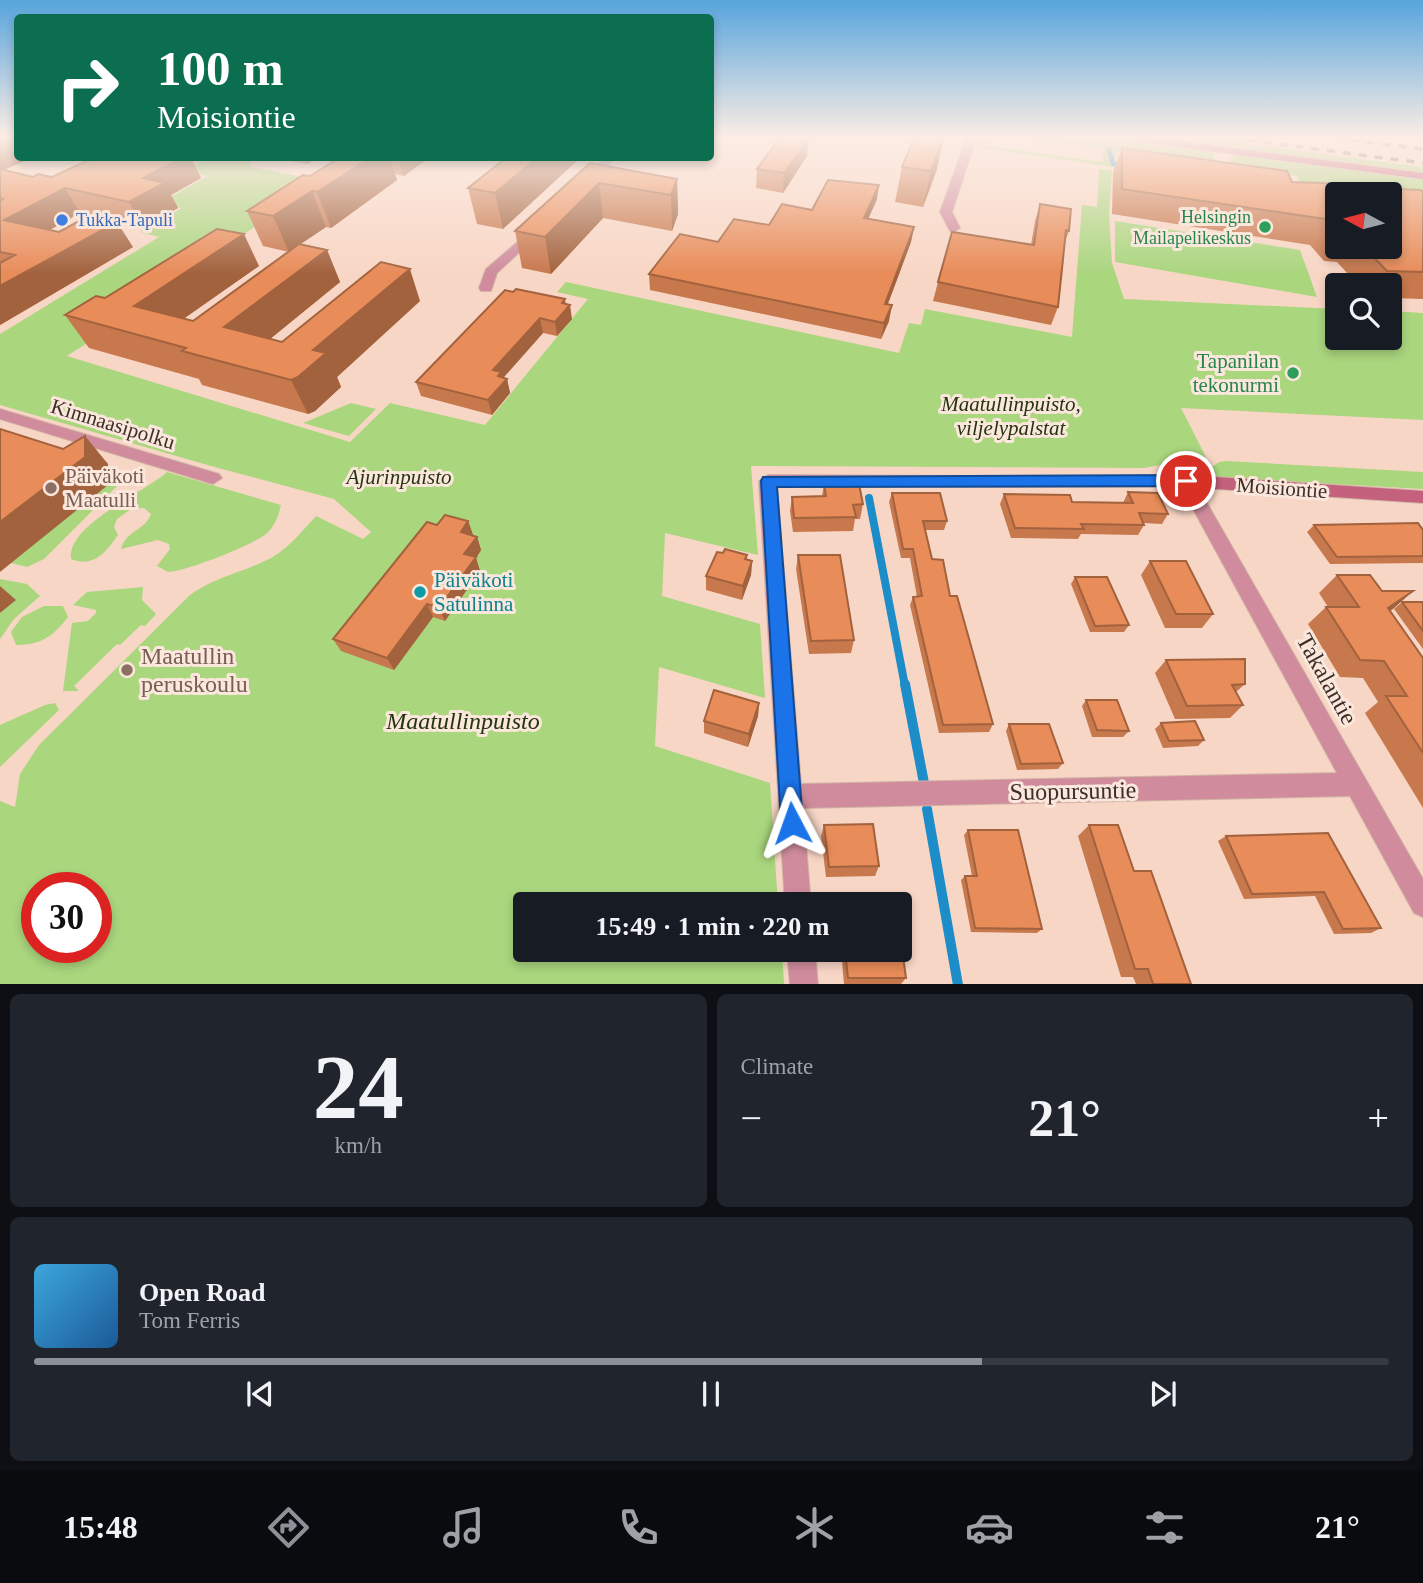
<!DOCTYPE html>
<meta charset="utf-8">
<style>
body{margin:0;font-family:"Times New Roman",serif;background:#20242c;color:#f1f3f6;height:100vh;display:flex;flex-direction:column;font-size:26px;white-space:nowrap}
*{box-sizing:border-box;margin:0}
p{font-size:23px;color:#9ea1a6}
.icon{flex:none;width:38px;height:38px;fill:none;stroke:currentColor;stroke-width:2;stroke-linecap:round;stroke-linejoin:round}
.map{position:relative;height:984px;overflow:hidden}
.side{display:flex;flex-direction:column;gap:10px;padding:10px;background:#0d0f14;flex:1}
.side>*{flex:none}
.guide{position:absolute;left:14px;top:14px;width:700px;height:147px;border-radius:7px;box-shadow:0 4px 10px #0003;background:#0b6e4f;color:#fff;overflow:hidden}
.needle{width:46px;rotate:277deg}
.controls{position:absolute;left:1325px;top:182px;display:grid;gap:14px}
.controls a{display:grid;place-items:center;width:77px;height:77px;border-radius:7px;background:#171b24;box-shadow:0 4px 10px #0003;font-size:35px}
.speed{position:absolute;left:21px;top:872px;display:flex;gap:14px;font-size:35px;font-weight:700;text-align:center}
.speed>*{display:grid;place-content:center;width:91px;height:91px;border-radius:50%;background:#171b24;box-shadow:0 4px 10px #0003;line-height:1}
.speed .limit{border:10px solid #d22;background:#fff;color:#111}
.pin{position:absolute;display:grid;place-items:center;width:60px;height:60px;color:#fff;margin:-30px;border:4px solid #fff;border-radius:50%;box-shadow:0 2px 7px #0007}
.me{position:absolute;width:77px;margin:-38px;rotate:356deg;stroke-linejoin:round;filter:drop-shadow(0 0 5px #0008)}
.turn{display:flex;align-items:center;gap:24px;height:147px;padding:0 28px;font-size:32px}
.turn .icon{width:91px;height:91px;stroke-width:2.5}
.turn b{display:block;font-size:49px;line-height:60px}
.big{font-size:52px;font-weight:700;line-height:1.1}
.side .card{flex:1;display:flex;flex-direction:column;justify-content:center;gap:10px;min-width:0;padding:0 24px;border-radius:10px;background:#20242c}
.side .dial{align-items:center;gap:0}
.dial b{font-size:91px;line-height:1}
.song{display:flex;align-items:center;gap:21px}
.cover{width:84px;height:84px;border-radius:10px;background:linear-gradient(135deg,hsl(200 70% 55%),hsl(210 70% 35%))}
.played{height:7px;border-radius:4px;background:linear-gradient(90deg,#8c9099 70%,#363941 70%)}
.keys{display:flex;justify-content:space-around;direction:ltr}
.heat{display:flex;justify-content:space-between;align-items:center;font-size:38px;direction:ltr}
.side .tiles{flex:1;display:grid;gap:10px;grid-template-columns:1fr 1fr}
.card:last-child{grid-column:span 2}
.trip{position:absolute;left:513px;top:892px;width:399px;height:70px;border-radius:7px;background:#171b24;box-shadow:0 4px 10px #0003;font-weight:700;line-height:70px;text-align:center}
.tabs{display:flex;height:112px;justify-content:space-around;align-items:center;background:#090b0e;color:#9ea1a6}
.tabs .icon{width:49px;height:49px}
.tabs .selected{color:#8c9099}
.tabs b{font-size:32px;color:#f1f3f6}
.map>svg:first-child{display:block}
.green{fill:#aad67e;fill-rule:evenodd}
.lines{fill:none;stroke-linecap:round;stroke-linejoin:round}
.stream-far2{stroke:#1d8dc9;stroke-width:4.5}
.stream-far1{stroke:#1d8dc9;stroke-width:8}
.stream{stroke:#1d8dc9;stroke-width:10}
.street-casing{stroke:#d2b5a6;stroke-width:2}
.secondary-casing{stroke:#d2b5a6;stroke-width:2}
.street{fill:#d08c9d;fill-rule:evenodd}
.secondary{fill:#c4617d;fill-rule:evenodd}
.rail{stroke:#6c5a50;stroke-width:3.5;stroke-dasharray:8 8;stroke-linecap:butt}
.wall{fill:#c8784d;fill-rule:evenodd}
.shaded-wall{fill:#a2623e}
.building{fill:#e88c59;stroke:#a2623e;stroke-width:2}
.route{fill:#1a73e8;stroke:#114b97;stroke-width:2}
.shop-dot{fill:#3f7fe0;stroke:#fbe7dc;stroke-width:2.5}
.leisure-dot{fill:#2e9e5b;stroke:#fbe7dc;stroke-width:2.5}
.education-dot{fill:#8d6e63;stroke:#fbe7dc;stroke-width:2.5}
.culture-dot{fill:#0f9aa8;stroke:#fbe7dc;stroke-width:2.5}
.labels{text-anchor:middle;stroke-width:6;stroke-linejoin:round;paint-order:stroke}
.far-leisure-label{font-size:18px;fill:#27864d;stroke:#fbe7dc;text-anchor:end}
.far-shop-label{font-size:18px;fill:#366cbe;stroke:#fbe7dc;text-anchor:start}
.leisure-label{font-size:21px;fill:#27864d;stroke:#fbe7dc;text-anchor:end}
.park-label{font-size:21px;font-style:italic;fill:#24350f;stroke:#fbe7dc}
.street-label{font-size:21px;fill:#3c2f28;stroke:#fbe7dc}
.education-label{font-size:21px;fill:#785e54;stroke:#fbe7dc;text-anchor:start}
.culture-label{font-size:21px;fill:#0d838f;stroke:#fbe7dc;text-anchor:start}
.near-education-label{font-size:24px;fill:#785e54;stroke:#fbe7dc;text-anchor:start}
.near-street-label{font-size:24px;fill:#3c2f28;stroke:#fbe7dc}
.near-park-label{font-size:24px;font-style:italic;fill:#24350f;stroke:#fbe7dc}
</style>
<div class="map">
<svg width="1423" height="985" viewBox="0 0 1423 985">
<rect width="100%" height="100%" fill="#f8d6c5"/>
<path class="green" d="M1010 136 1103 137 1207 150 1214 154 1216 163 1114 151 1116 163 1120 165 1258 188 981 148 982 141 987 142V146L1103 162V148Z
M1142 136H1187L1423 167V173Z
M1240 154 1423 179V194L1356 185 1359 194H1337L1301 188 1297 176 1232 165 1229 158Z
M208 158H251V167L324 181 226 246 227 253 67 356 350 442 390 403 485 425 588 299 557 292 566 282 899 353 909 323 921 325 925 309 1072 337 1082 205 1097 207 1099 169 1112 170 1109 214 1112 263 1124 299 1337 309V338H1390V311L1423 313V420L1181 408 1206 457 1144 468 751 466 758 555 665 533 662 596 760 624 765 698 659 667 655 746 770 783 778 905H525V950H782L784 984H0V801L15 807 20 774 39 745 190 595C214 577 244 572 271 558 289 548 302 531 316 516L363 539 371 532 334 499 211 466 0 405V334L159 237 140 232 182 208 160 203 208 176 182 171ZM37 887H96V947H37Z
M1115 221 1300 250 1317 297 1115 262Z
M351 403 376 409 349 436 303 423Z
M1227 461 1423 472V489L1207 477 1205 472 1219 462Z
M123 472 121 482 44 559 27 567 11 563Z
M167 472 281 505C278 517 275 526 266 534 251 546 187 571 168 572L157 566 170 549 169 544 158 540 121 549C126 530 145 531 151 514L144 508 131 509 117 519 114 527 118 535C106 552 94 568 71 559 66 525 147 491 167 472Z
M0 579 27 584 40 596 14 619 0 639V613L15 600 0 594Z
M143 587 142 600 156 614 145 626 141 625 120 645 117 644 74 686 79 691H63L72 623 88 621 96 613V610L73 605 87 592Z
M44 606H63L68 617C53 637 40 645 16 645L11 632 22 617Z
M55 703 59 710 0 767V725L45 705Z"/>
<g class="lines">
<path class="stream-far2" d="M1109 150 1113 164 1122 166"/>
<path class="stream-far1" d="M869 498 905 686"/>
<path class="stream" d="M905 684 924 783
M927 809 958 985"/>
<g class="street-casing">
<path id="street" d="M967 136H977L952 212 960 228 954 232 950 231 940 212Z
M604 158H615L589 184H581V180Z
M535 227 541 231 539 234 497 273 491 291H481L479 288 486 269Z
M0 409 219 474 222 478 213 484 0 419Z
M768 475 1192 477 1423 879V917L1414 913 1350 796 803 808 811 905H785L759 481ZM777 487H1181L1337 773 801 784Z
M787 950H815L818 985H790Z"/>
</g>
<g class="secondary-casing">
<path id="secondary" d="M1113 136H1140L1423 173V179L1118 139Z
M1186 475 1423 491V503L1186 487 1177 481Z"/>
</g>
<use href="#street" class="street"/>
<use href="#secondary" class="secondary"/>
<path class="rail" d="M1216 136 1423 163
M1319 136 1423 149"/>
</g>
<path class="wall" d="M0 136 18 158H31L3 170 33 177H52L192 160 201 178 171 195 178 208 144 227 80 213 50 230 133 247 0 325Z
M1122 148 1292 182 1423 192V299L1390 298V285H1358L1337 262 1324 261 1310 245 1112 214 1113 172ZM1337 194 1390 247H1337Z
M807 156 783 193 756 188 757 169Z
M270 158H426L427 159 404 176 395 174 397 180 331 228 326 227 300 244 327 250 340 282 270 339 282 342 420 301 337 377 341 387 315 411 308 414 202 385 199 379 89 348 65 315 105 298 259 266 184 318 193 321 289 252 263 246 247 211 310 176 332 162 316 159 307 164Z
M506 158 503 229 477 224 468 188Z
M590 163 677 179 678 214 672 231 603 218 551 274 522 268 515 231Z
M902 167 937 169 923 207 895 202Z
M877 199 868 219 914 227 911 242 888 304 889 321 881 339 650 290 649 274 718 242 812 210Z
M1040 204 1069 231 1064 244 1058 307 1051 325 933 301 938 282 1031 245 1035 221Z
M565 304 572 319 557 336 543 333 503 378 507 379 510 393 492 415 421 396 416 382Z
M824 485 863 504 860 519H855L853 531 793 532 790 511 792 497 822 496Z
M1128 492 1168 514 1162 524 1143 523 1144 525 1138 535 1081 534 1078 539 1011 538 1000 504 1004 494 1072 502 1123 503Z
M892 493 947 521 944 530H925L932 559 950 596 993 724 989 732 939 733 910 605 913 597H917L910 558H901L889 502Z
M468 521 473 535 477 537 481 550 476 558 480 571 445 621 433 617 394 670 341 651 333 639 437 525Z
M1314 525 1423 530V563L1330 564 1307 532Z
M723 553 747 555V560L752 561 751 575 742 600 706 590V576Z
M798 555 854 640 851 653 809 654 796 569Z
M1150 561 1213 614 1202 628H1165L1141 575Z
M1337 575 1382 591H1413L1390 611 1423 658V808L1365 713 1378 702 1363 678 1340 677 1308 624 1326 607H1328L1319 593Z
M1075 577 1129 625 1124 632H1090L1071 584Z
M1402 602H1423V649L1394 609Z
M1166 660 1245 684 1236 692 1243 705 1230 718 1175 719 1155 673Z
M1086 700 1129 731 1123 737H1092L1082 706Z
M759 703 758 716 748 747 704 733V721Z
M1161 723 1204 740 1198 746 1163 748 1155 729Z
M1009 724 1063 763 1058 769 1017 770 1006 731Z
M824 825 879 866 875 876 826 877 821 836Z
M1089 825 1134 871 1191 984H1136L1133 977H1121L1078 836Z
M968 830 1042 929 1037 933 971 932 961 880 965 876H972L964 835Z
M1328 833 1381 928 1371 933 1334 934 1315 896 1244 899 1218 841 1226 836Z
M841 950H900L906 978 901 984H844Z"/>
<path class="shaded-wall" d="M0 136H18V158H31L0 172Z
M944 136 937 169 923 207 931 171Z
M809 138 807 156 783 193 784 173Z
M167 158H196L192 160 201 178 171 195 178 208 144 227 129 202 143 178Z
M304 158H315L316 159 307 164Z
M370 158H390L397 180 331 228 317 192Z
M398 158H426L427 159 404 176Z
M537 158H580L503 229 495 193Z
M677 179 678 214 672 231 671 195Z
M599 183 603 218 551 274 545 237Z
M879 185 877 199 862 233 864 218Z
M65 188 80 213 22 245 4 220Z
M312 191 326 227 289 252 273 216Z
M117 222 133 247 0 325V286Z
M914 227 911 242 882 319 885 304Z
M244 234 259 266 155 339 134 306Z
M327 250 340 282 243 361 224 327Z
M410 269 420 301 337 377 341 387 315 411 308 414 291 380 313 350Z
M565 299 566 309 570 305 572 319 557 336 555 322 562 303Z
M892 305 889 321 881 339 884 323Z
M540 318 543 333 503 378 507 379 510 393 492 415 488 400 493 370Z
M85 436 108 464V485L0 572V522Z
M468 521 473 535 461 532Z
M477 537 481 550 476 558 480 571 445 621 439 608 464 554Z
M752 561 751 575 742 600 743 586Z
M0 586 16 600 0 613Z
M1413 591 1393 609 1369 626 1388 608Z
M427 604 433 617 394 670 387 658Z
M759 703 758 716 748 747 749 734Z"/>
<path class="building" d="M781 136H798L809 138 784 173 757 169Z
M915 136H944L931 171 902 167Z
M1122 148 1287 171 1292 182 1351 184 1355 187 1421 190 1423 192V272L1387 271 1364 247H1390V194H1337V232L1325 219 1122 189Z
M93 158H182L143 178 164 183 129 202 65 188 4 220 59 232 90 215 117 222 0 286V263L15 255 0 252V201L3 199 0 198V169L33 177 38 174 52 177Z
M339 158H370L317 192 312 191 273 216 247 211 303 175 310 176Z
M506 158H537L495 193 468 188Z
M590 163 677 179 671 195 599 183 545 237 515 231Z
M828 180 879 185 864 218 914 227 885 304 892 305 884 323 649 274 680 234 718 242 734 219 769 225 782 204 812 210Z
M1040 204 1071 209 1069 231 1066 230 1058 307 938 282 952 232 1034 245Z
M217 229 244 234 134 306 193 321 299 244 327 250 224 327 282 342 381 262 410 269 313 350 326 353 298 377 291 380 182 351 186 348 65 315 96 296 105 298Z
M516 289 565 299 562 303 570 305 555 322 540 318 493 370 501 372 498 376 507 379 488 400 416 382 505 290 513 292Z
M0 429 63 449 85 436V457L0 522Z
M859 484 863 504 853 505 856 517 794 518 792 497 826 496 824 485Z
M1128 492 1158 493 1168 514 1139 513 1144 525 1081 524 1084 529 1015 528 1004 494 1070 495 1072 502 1133 503Z
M892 493H940L947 521H923L932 559 943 560 950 596H957L993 724 943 725 913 597 922 596 913 549H903Z
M445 515 468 521 461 532 477 537 464 554 476 557 439 608 427 604 387 658 333 639 427 522 437 525Z
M1418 523 1423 530V556L1337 557 1314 525Z
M725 549 747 555 745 559 752 561 743 586 706 576 717 552 723 553Z
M798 555H840L854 640 811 641Z
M1150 561H1186L1213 614H1176Z
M1337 575H1370L1382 591H1413L1388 608 1423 658V753L1386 696H1407L1384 661 1360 660 1326 607H1359Z
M1075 577H1107L1129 625 1095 626Z
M1402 602H1423V631Z
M1245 659V684L1232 685 1243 705 1187 706 1166 660Z
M714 690 759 703 749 734 704 721Z
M1086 700H1117L1129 731 1097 730Z
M1195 721 1204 740 1169 741 1161 723Z
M1009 724H1049L1063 763 1021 764Z
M873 824 879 866 829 867 824 825Z
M1089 825H1118L1134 871H1151L1191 984H1153L1148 969H1135Z
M968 830H1018L1042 929 975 928 965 876H977Z
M1328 833 1381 928 1343 929 1324 892 1252 894 1226 836Z
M900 934 906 978H848L845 950H900Z"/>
<linearGradient id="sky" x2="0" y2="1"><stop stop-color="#57a4dc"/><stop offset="0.5" stop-color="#fcede5"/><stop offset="1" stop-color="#fcede5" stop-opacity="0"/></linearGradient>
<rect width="1423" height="274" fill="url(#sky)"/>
<path class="route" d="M1186 475 1194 481 1186 486 777 487 803 823 800 831 792 834 784 831 781 823 761 481 763 477Z"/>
<circle class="shop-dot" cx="62" cy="220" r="7"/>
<g class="leisure-dot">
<circle cx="1265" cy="227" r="7"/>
<circle cx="1293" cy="373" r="7"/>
</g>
<g class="education-dot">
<circle cx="51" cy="488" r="7"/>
<circle cx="127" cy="670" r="7"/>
</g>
<circle class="culture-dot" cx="420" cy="592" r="7"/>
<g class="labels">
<g class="far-leisure-label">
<text x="1251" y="223">Helsingin<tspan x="1251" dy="21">Mailapelikeskus</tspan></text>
</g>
<g class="far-shop-label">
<text x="76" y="226">Tukka-Tapuli</text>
</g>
<g class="leisure-label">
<text x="1279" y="368">Tapanilan<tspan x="1279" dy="24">tekonurmi</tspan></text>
</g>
<g class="park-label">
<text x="1011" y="411">Maatullinpuisto,<tspan x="1011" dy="24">viljelypalstat</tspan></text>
<text x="399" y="484">Ajurinpuisto</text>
</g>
<g class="street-label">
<text transform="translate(113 424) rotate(17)" y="7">Kimnaasipolku</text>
<text transform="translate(1282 488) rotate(4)" y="7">Moisiontie</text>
</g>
<g class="education-label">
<text x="65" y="483">Päiväkoti<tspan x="65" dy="24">Maatulli</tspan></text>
</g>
<g class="culture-label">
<text x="434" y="587">Päiväkoti<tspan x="434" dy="24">Satulinna</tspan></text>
</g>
<g class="near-education-label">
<text x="141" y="664">Maatullin<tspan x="141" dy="28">peruskoulu</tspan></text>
</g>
<g class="near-street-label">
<text transform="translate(1327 679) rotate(61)" y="8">Takalantie</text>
<text transform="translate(1073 791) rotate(-1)" y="8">Suopursuntie</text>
</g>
<g class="near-park-label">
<text x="463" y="729">Maatullinpuisto</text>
</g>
</g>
</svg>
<div class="controls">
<a><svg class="needle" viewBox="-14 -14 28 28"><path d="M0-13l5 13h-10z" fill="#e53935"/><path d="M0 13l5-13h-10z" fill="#9ea1a6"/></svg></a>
<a><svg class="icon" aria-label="search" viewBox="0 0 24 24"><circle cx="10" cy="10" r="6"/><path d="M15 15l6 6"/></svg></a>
</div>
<div class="speed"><div class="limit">30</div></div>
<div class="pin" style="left:1186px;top:481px;background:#d93025"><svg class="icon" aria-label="arrive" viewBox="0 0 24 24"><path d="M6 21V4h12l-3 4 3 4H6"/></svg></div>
<svg class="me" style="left:792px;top:823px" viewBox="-20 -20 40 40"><path d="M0-17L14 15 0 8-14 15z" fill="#1a73e8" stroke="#fff" stroke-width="4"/></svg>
<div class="trip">15:49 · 1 min · 220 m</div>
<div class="guide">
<div class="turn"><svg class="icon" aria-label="right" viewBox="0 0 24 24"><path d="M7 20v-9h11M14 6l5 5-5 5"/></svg><div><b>100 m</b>Moisiontie</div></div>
</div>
</div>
<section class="side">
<div class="tiles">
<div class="card dial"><b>24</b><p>km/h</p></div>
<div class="card"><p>Climate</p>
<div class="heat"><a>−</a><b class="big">21°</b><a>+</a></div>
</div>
<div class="card">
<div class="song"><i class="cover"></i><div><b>Open Road</b><p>Tom Ferris</p></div></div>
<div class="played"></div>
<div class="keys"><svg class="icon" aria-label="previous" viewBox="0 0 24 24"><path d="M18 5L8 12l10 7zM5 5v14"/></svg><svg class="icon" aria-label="pause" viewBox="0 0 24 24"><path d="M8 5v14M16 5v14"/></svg><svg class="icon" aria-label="next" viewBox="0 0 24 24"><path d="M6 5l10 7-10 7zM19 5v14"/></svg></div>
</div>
</div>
</section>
<nav class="tabs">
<b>15:48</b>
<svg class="icon selected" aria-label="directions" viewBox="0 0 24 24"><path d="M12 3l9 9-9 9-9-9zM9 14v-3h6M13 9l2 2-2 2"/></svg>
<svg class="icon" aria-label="music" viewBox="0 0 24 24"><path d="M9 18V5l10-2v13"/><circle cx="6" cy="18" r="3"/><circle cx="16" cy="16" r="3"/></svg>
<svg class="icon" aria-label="phone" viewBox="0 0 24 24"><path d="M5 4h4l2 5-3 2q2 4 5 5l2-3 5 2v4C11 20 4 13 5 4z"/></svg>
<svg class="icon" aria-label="climate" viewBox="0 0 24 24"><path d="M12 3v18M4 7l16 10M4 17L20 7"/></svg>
<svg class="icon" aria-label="car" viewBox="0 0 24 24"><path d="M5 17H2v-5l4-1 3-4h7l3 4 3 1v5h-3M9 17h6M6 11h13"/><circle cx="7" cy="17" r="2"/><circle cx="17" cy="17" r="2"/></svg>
<svg class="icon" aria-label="filters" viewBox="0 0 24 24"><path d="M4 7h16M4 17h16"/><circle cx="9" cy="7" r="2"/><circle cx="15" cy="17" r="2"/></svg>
<b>21°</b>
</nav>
